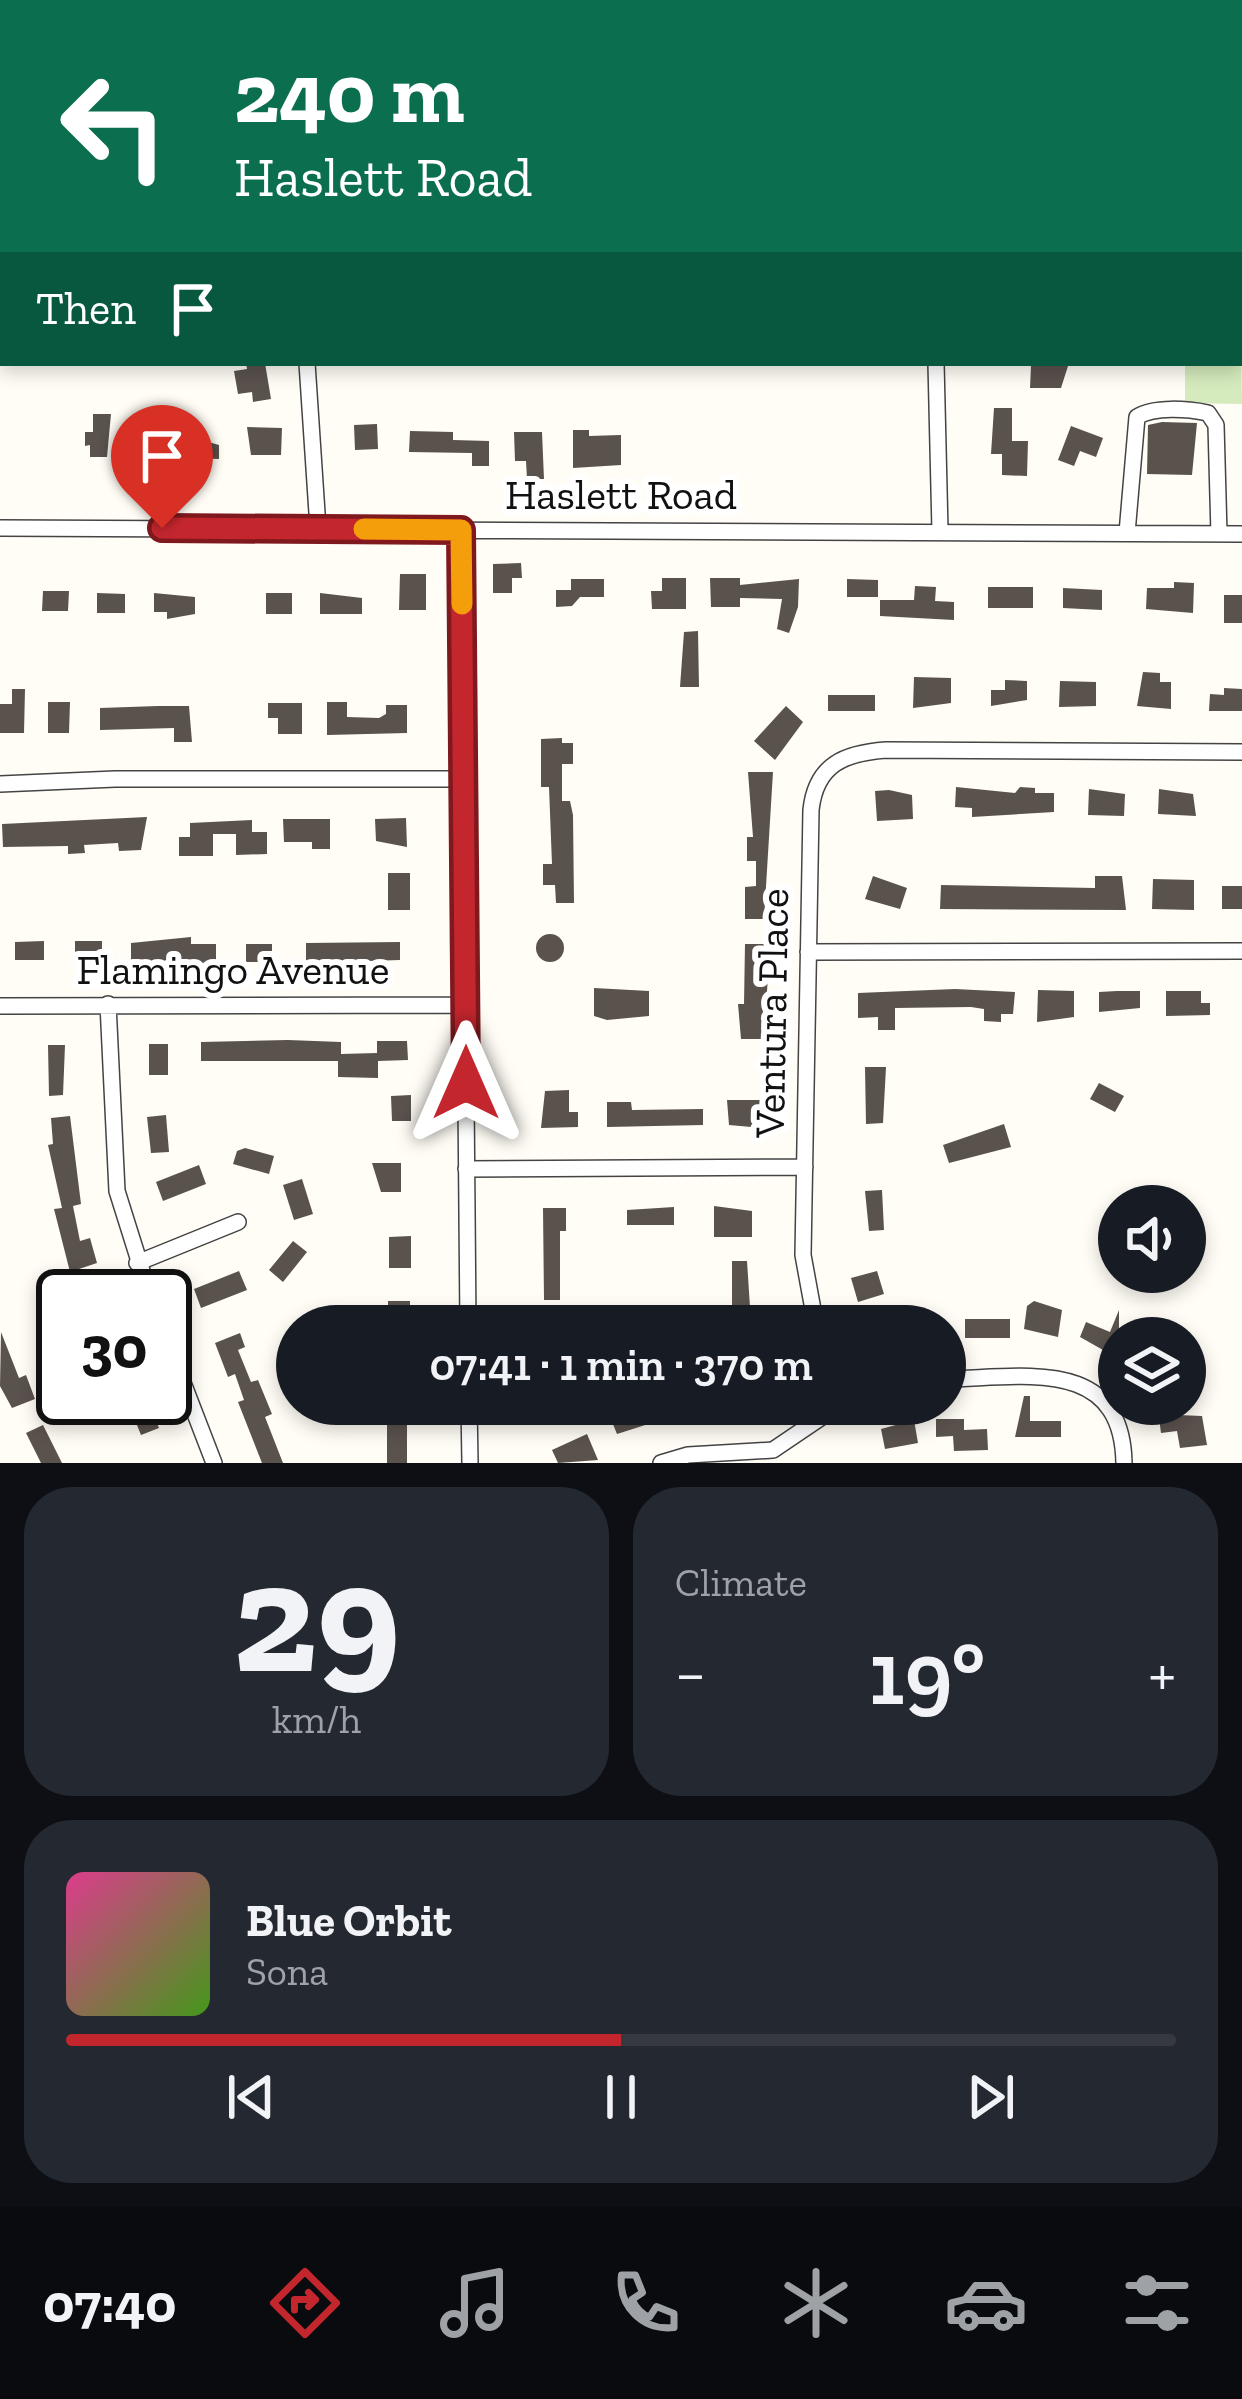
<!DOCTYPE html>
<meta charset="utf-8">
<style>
body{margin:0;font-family:"Zilla Slab",serif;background:#242831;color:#f1f3f6;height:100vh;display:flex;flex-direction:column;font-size:45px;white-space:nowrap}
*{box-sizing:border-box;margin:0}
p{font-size:39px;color:#9ea1a6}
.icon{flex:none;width:66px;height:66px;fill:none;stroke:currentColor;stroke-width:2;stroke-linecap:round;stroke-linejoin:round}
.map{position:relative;height:1463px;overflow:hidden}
.details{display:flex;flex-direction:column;gap:24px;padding:24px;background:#0d0f14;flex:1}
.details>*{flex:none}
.banner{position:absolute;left:0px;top:0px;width:1242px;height:366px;box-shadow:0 6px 18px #0003;background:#0b6e4f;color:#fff;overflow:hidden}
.buttons{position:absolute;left:1098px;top:1185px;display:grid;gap:24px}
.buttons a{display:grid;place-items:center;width:108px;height:108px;border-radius:50%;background:#171b24;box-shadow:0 6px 18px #0003;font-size:60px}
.speed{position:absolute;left:36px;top:1269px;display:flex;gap:24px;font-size:60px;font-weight:700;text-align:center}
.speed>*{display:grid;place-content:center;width:156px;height:156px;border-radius:50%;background:#171b24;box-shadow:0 6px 18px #0003;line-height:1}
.speed .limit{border:6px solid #111;border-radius:18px;background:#fff;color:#111}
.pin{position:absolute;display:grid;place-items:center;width:102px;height:102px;color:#fff;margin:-123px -51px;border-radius:50% 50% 50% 0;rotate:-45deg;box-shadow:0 0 12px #0007}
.pin .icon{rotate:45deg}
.me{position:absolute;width:132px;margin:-66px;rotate:0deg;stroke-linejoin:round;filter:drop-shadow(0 0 9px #0008)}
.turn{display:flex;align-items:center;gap:42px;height:252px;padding:0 36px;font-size:54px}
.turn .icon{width:156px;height:156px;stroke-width:2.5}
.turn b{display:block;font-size:84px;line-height:102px}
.then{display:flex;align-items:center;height:114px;padding:0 36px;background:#0003;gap:24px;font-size:45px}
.big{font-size:90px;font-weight:600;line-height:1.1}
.details .tile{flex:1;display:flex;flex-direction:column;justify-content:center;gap:18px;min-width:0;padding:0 42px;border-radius:48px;background:#242831}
.details .dial{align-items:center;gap:0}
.dial b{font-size:156px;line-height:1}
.song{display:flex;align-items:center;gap:36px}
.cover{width:144px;height:144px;border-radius:18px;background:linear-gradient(135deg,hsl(330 70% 55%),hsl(100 70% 35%))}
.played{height:12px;border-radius:6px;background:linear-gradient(90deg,#c4262e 50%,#363941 50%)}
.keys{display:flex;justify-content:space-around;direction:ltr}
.heat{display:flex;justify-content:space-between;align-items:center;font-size:66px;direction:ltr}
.details .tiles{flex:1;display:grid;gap:24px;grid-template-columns:1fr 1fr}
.tile:last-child{grid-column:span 2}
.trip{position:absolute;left:276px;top:1305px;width:690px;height:120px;border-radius:60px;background:#171b24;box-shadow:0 6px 18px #0003;font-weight:600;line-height:120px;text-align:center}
.menu{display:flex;height:192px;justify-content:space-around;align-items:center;background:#090b0e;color:#9ea1a6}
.menu .icon{width:84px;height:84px}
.menu .selected{color:#c4262e}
.menu b{font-size:54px;color:#f1f3f6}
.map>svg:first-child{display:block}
.green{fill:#d5ebbd}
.building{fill:#5a524d}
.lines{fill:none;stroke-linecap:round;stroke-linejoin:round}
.minor-casing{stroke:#444;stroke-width:18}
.minor{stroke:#fff;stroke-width:15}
.route-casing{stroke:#7f191e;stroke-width:30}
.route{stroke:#c4262e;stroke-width:21}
.slow{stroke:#f59e0b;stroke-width:21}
.labels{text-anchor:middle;stroke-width:12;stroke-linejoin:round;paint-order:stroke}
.street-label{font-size:42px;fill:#111;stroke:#fff}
</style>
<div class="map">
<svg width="1242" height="1463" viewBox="0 0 1242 1463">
<rect width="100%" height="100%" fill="#fffdf5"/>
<path class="green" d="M1239 157 1242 404 1185 403V363H1239Z"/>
<path class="building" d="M246 363H265L271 399 253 402 252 392 238 394 234 371 247 369Z
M1043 363 1068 366 1061 388H1030L1031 366Z
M994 408H1012V441H1028L1027 476 1002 475V454H991Z
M93 414H111L107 457H90V445L85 446V432H93Z
M177 421V443H158V457L140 458 138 422Z
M1162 422 1197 423 1192 475 1147 474 1148 425Z
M377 424 378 449 355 450 354 425Z
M1071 426 1103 438 1096 457 1080 451 1074 466 1058 460Z
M247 427 282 428 281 455H251Z
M573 430H589V436L621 435V465L573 468Z
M410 431 453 432V440L489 441V466H472V453L409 452Z
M514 432H542L544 479H527L526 461H515Z
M194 438 219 445V459L193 458Z
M521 563 522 578H512V593H493V564Z
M400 574H426V610H399Z
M662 578H686V609H652L651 591H662Z
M710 578H740V585L799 579 798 607 789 633 777 629 782 599 740 598V607H711Z
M571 579H604V597H580L572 606 556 607V590H571Z
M847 579 878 580V597H847Z
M1174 582 1194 583 1193 613 1146 609 1147 588H1174Z
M915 586 936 587 935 601 954 602V620L880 616V600H914Z
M988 587H1033V608H988Z
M1063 588 1102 590V610L1063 608Z
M43 591H69L68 611H42Z
M97 593 125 594V613H97Z
M154 593 195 597V614L167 619V612H154Z
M266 593H292V614H266Z
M320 593 362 598V614H320Z
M1224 595H1242V623H1224Z
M698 631 699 687H680L684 632Z
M1143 672 1160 673V682H1171V709L1137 706Z
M914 677 951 678V703L913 708Z
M1005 680 1027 681V700L991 706V690H1005Z
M1060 681 1096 682V706L1059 707Z
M1224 688 1242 689V711H1209L1210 694 1224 695Z
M12 689H25L24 733H0V704H12Z
M828 695H875V711H828Z
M48 702H70L69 733H48Z
M327 702H347V717L379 718 386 714V705H407V733L327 735Z
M268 703H302V734H278V718H268Z
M158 706H189L192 742H174V728L100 730V708Z
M786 706 803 722 775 760 754 741Z
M562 738V743H573V764H562V801H570L573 815 574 903H556L555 885H543V864H552L549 787H541V739Z
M748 772H773L764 919H745V887L756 886V861H747V837H753Z
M956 787 1015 793 1020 787 1035 788V793H1054V812L972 817V808L955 807Z
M1089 789 1125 794 1124 816 1088 815Z
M1159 789 1193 794 1196 816 1158 814Z
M889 790 912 795 913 819 877 821 875 791Z
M147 817 141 850 119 851 118 843 84 845 85 853 68 854V846L3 847 2 824Z
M406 818 407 847 376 841 375 819Z
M283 819H330V849H312V842H284Z
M252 820V832H267V854L236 855V834H213V856H179V837H190V823Z
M388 873H410V910H388Z
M873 876 907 888 900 909 865 899Z
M1095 876H1122L1126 910 940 909 941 885 1095 888Z
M1153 879 1194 880V910L1152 909Z
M1222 886H1242V909H1222Z
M536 948a14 14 0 1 1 28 0a14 14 0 1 1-28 0Z
M191 937V944H216V963L131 964V943Z
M44 941V960H15V942Z
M75 941H102V960H75Z
M400 942V960L306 963V943Z
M246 944H272V962H246Z
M745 944H770L764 1039H741L738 1004H744Z
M594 988 649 991V1016L607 1020 594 1016Z
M955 989 1015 992 1013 1014H1001V1022L984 1021V1009L971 1007 895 1008V1030H878V1017L858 1018V993Z
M1038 990 1074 991V1017L1037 1022Z
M1117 991H1140V1008L1099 1012V992Z
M1166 991H1201V1003H1210V1015L1166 1016Z
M288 1040 341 1042V1054L377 1053V1041H407L408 1060 378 1061V1078L338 1077V1061H201V1042Z
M149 1044H168V1075H149Z
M48 1045H65L63 1095 49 1096Z
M865 1067H886L883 1123 866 1124Z
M1099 1083 1124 1096 1115 1112 1090 1099Z
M569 1090V1112H578V1127L541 1128 545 1091Z
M411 1095V1121H392L391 1096Z
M727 1100H760L763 1128 729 1125Z
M607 1102H631L632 1110 703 1109V1125L607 1127Z
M166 1115 169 1152 151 1153 147 1117Z
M70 1116 81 1204 73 1206 80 1241 90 1238 97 1263 70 1272 54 1209 62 1208 48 1145 53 1144 51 1118Z
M1004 1124 1011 1147 949 1163 943 1145Z
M245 1148 274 1156 269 1174 233 1164 237 1151Z
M372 1163H401V1192H381Z
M199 1165 206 1184 163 1201 156 1182Z
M302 1179 313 1214 294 1220 283 1185Z
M882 1190 884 1230 869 1231 865 1191Z
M714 1206 752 1211V1237H714Z
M674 1207V1225H627V1210Z
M543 1208H566V1231H560V1300H544Z
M411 1236V1268H389V1237Z
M293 1241 307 1252 283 1282 269 1270Z
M732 1261H747L750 1307H732Z
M239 1271 247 1290 201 1308 194 1289Z
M877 1271 884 1294 858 1302 851 1278Z
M388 1301H410V1326H388Z
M1034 1301 1062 1310 1058 1337 1024 1329 1027 1306Z
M1119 1310V1359L1080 1337 1086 1322 1110 1332Z
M899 1311 932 1315 942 1326H896Z
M965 1319H1010V1338H965Z
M1 1332 19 1378 26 1375 35 1399 12 1408 0 1386Z
M240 1333 245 1347 238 1350 251 1382 258 1380 272 1414 265 1417 283 1463H262L238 1402 244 1400 235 1374 228 1377 215 1343Z
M1024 1396H1030V1421H1061V1437H1015Z
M126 1398H147L159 1428 141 1435Z
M628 1404H654L661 1420 617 1434 610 1417 630 1408Z
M387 1414H407V1463H387Z
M1178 1415 1202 1416 1207 1445 1180 1448 1177 1431 1161 1433 1159 1418Z
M936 1419H964V1430L987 1429 988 1450 954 1451 953 1436 936 1437Z
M914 1420 918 1443 885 1449 881 1429Z
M43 1425 62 1463H41L26 1433Z
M587 1434 598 1460 558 1463 552 1450Z"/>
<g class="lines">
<g class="minor-casing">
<path id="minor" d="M88 0 90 3
M127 0 129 3
M306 3 309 0
M934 3V0
M0 133 3 132
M0 196 3 195
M307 363 318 528
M936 363 940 531
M0 528 1242 534
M461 530 468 1326
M1127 533 1137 417C1154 406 1188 409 1208 413L1216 425 1219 534
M0 784 115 779H463
M808 952 1242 951
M108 1004 117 1191 150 1296
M0 1006 466 1005
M466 1169 805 1167
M137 1263 238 1222
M816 1326 803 1255 811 810C816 764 845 753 886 750L1242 752
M165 1336 214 1463
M945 1379C1022 1378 1122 1355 1124 1463
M469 1404 470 1463
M661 1463 688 1455 773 1450 841 1404"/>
</g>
<use href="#minor" class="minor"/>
</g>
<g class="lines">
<g class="route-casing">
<path id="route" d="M162 528 461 530 466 1083"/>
</g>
<use href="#route" class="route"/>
<path class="slow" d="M364 529 461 530 462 604"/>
</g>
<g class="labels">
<g class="street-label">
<text x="621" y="509">Haslett Road</text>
<text x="233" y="984">Flamingo Avenue</text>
<text transform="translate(771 1013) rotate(-89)" y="15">Ventura Place</text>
</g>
</g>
</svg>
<div class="buttons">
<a><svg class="icon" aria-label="sound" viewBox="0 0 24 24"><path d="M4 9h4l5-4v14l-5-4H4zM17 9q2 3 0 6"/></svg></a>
<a><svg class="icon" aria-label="layers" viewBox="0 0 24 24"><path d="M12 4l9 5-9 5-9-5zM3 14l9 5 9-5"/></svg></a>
</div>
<div class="speed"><div class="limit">30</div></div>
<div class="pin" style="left:162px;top:528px;background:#d93025"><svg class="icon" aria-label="arrive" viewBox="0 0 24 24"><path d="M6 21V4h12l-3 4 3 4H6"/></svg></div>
<svg class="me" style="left:466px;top:1083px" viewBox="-20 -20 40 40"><path d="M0-17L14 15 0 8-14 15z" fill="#c4262e" stroke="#fff" stroke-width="4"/></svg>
<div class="trip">07:41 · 1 min · 370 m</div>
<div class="banner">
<div class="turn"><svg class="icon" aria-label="left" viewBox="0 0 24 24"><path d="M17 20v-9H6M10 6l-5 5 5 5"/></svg><div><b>240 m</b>Haslett Road</div></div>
<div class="then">Then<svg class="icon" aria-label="arrive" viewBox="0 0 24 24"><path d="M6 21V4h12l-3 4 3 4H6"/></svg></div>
</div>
</div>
<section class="details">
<div class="tiles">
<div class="tile dial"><b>29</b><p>km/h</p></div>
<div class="tile"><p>Climate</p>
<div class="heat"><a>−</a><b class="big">19°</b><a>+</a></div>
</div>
<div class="tile">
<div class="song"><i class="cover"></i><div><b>Blue Orbit</b><p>Sona</p></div></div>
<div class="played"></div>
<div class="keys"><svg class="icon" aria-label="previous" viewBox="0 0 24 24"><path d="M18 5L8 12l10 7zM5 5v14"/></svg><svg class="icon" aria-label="pause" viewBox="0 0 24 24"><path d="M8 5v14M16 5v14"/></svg><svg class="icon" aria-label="next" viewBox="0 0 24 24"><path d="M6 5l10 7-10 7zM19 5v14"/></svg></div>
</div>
</div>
</section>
<nav class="menu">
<b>07:40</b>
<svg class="icon selected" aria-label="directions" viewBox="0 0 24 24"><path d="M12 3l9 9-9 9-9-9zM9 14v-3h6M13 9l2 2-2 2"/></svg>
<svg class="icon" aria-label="music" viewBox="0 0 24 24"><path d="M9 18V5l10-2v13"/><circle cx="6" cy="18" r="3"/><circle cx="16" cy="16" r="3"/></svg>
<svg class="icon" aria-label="phone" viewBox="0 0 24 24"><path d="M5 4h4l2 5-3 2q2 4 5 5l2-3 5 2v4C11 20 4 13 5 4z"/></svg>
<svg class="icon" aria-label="climate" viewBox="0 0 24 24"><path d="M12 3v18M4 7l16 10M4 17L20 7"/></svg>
<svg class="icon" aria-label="car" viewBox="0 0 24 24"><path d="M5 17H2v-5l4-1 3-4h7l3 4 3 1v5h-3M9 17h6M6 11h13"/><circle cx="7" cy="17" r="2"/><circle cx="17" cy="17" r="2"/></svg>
<svg class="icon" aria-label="filters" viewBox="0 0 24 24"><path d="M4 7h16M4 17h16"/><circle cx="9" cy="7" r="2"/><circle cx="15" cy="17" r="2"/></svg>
</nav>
